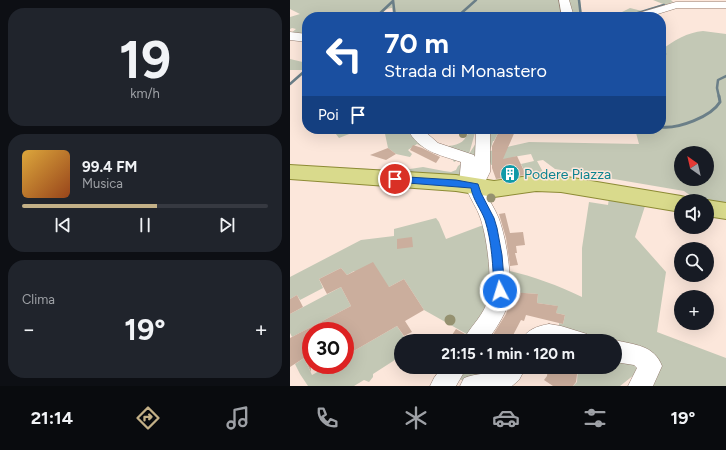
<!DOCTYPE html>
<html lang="it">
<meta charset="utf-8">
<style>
body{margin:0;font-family:Figtree,sans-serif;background:#20242c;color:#f1f3f6;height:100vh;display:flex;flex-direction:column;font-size:15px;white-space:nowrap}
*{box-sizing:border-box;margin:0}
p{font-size:13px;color:#9ea1a6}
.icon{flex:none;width:22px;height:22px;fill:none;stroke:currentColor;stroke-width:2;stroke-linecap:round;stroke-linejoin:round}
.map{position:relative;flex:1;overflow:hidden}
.panel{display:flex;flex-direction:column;gap:8px;padding:8px;background:#0d0f14;width:290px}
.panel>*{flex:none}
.guide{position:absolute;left:12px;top:12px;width:364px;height:122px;border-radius:16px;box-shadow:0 4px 16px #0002;background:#1a4fa0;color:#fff;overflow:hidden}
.needle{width:26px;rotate:326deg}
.fabs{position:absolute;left:384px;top:146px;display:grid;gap:8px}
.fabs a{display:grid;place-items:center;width:40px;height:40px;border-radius:50%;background:#171b24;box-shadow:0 4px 16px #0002;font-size:20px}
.speed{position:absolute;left:12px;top:322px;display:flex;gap:8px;font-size:20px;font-weight:700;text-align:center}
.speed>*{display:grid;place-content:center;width:52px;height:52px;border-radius:50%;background:#171b24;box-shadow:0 4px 16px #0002;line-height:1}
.speed .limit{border:6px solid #d22;background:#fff;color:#111}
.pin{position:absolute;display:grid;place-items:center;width:34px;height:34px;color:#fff;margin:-17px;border:2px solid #fff;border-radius:50%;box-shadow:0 1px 4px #0007}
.me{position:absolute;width:44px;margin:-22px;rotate:355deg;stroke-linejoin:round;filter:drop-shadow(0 0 3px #0008)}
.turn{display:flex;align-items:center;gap:14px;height:84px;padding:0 16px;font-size:18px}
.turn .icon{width:52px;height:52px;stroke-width:2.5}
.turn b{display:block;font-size:28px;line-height:34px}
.then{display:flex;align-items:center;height:38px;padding:0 16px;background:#0003;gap:8px;font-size:15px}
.big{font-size:30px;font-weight:700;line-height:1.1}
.panel .card{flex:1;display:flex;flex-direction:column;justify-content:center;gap:6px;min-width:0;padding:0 14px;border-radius:16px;background:#20242c}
.panel .dial{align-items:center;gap:0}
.dial b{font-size:52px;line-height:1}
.song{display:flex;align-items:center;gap:12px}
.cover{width:48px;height:48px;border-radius:6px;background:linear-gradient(135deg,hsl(40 70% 55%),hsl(20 70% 35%))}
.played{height:4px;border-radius:2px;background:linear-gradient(90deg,#c3b087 55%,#363941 55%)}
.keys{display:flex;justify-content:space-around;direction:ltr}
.heat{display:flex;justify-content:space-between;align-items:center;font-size:22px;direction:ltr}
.trip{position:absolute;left:104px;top:334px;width:228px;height:40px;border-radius:20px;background:#171b24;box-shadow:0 4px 16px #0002;font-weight:700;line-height:40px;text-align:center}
.dock{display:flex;height:64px;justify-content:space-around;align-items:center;background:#090b0e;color:#9ea1a6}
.dock .icon{width:28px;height:28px}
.dock .selected{color:#c3b087}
.dock b{font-size:18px;color:#f1f3f6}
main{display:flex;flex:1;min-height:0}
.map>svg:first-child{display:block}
.green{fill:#c3c8b5;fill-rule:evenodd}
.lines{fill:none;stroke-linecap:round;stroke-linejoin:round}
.stream-far1{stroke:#6b7f88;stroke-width:2.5}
.stream{stroke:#6b7f88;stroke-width:3}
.building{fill:#cbae9d}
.minor-casing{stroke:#947d70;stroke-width:1}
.major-casing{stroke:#8d8b35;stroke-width:2}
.minor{fill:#fff;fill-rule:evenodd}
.major{fill:#d9da8c;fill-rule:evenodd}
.tree{fill:#959170}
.route{fill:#1a73e8;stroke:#114b97}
.labels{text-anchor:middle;stroke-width:3;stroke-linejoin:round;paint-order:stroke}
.culture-label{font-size:14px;fill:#0d838f;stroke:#fce7db;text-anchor:start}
</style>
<main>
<section class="panel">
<div class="card dial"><b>19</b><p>km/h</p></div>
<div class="card">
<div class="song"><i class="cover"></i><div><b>99.4 FM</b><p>Musica</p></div></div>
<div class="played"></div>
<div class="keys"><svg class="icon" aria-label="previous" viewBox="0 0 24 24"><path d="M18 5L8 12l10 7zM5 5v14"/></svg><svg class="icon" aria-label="pause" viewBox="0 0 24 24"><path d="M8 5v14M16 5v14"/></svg><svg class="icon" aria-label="next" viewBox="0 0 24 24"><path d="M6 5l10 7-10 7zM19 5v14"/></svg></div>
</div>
<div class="card"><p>Clima</p>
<div class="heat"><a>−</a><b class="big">19°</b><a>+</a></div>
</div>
</section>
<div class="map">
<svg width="436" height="386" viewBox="0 0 436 386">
<rect width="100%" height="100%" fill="#fce7db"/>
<path class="green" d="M0 0H272L275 17H103L102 8C96 8 93 12 90 17H17V37L0 34 6 29 2 28 0 29V17L10 14 0 9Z
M277 0H290L292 17H281Z
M363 0H381L383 2 341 17H334L336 16 328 14 340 8 352 11 373 4Z
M413 31 436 34V206L417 201H403L401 196 394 191 265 169 253 160 247 161 253 172 251 176 239 180 231 164 244 161 241 154 223 157V160L201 165 193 140 195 129H210L204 141H203L200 151 239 142 349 144 345 129H371V50C383 41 398 32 413 31ZM391 153H417V179H391Z
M0 59 17 63V67L12 70H0Z
M42 129H72L49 138Z
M94 129H121L139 150 127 144 118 150 122 154 120 157 106 154 98 148Z
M180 129H186L179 154 186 143 185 160 157 150 158 146C171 145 175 141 180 129Z
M161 157H167L175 161 177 164 174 175 163 178 0 168V165L100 170 104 166 120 169 133 167 154 171 161 172 166 170 168 166 172 163 168 160 164 162Z
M319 198 356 203 345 237 376 272 367 332 436 358V386H358L363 375 325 341H304L263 329 269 328V323L273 324 275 315 266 313 267 306 247 303 248 294 217 292 216 270C243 276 267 285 292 297V248L299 202 318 205Z
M146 218 149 222 156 239 196 224 205 290 182 337 134 310 114 279 99 287 64 271 57 275 51 268 29 279 33 288 10 300 7 295 0 299V277L71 240 104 236V229Z
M51 287 61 306 2 337 0 333V314Z
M107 326 117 341H111V356L83 374V377L79 382 74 380 64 386H18L10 374 5 364 14 358 22 375 40 365H55V356Z
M325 357H339L349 371 330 386H283L287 382 288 367H325Z
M174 367H211L206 374 178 382 166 378Z"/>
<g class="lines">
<path class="stream-far1" d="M103 0 105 17
M289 0 291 17
M86 17 103 1
M167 17 186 0
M335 17 374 5
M371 50 375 54 371 62
M0 84 17 69
M429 97 427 88 428 80 436 76"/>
<path class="stream" d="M371 127C388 129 421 117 430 102L429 96"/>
</g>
<path class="building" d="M210 129H226L213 159 227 156 236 175 206 179 202 168V146Z
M123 145 132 148 150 157 146 163 120 150Z
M98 148 106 154 96 160 80 155Z
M215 213 220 233 233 232 235 245 226 246 227 253H225L228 265 220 266 216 238 209 214Z
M122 237 123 247 107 249V239Z
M83 262 99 287 114 279 134 310 115 321 122 332 114 336 107 326 55 356V331H21V372L14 358 0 367V338L61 306 51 287 37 294 29 279 51 268 57 275Z
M221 292 248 294 247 303 268 306 266 313 275 315 273 324 236 315 234 321 231 320 220 341H199L216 314 219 304Z
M7 295 13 307 0 314V299Z
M166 329 175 334 172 341H158Z
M258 367H288L286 382 283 386H263L254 380 257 376Z"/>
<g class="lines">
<g class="minor-casing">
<path id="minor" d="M269 0H279L284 17H272Z
M386 2H436V8H387L358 17H340L342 15Z
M0 32 17 34V42L0 40Z
M117 129H132L148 143 184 155 185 157 186 129H200V172L193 186C197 198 205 208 209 219 217 241 223 281 218 304 214 317 205 330 197 341H173C179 328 191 318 196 305 204 287 197 236 190 217 187 208 181 200 177 190L171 188 169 184 171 162C147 154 131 152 117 129Z
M259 324 271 326 297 334 300 341H231C236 330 247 326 259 324Z
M325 340C345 345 364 345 372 366L363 386H338L347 368 344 365 325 362V341H324Z
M152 367H177L166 386H140L144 378Z
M210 367H236L229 380 222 386H170L174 378C186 373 199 375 210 367Z"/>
</g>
<g class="major-casing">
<path id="major" d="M0 165 166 175 204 181 246 175 271 176 391 196 399 198 401 201H391V212L271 192 246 191 204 197 166 191 0 179Z
M417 200 436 203V219L417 216V201H412Z"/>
</g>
<use href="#minor" class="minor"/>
<use href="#major" class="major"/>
</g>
<g class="tree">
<circle cx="173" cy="134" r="4"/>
<circle cx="201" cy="198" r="4.5"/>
<circle cx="160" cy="320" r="5.5"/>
</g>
<path class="route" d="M102 176 166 180 188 184 191 193 204 218 207 228 212 255 215 291 214 294 210 296 206 294 204 291C203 267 202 242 195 220 191 209 183 200 181 188L105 182 102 181 101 179Z"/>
<defs>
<g id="building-disc" transform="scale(1)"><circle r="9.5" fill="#0f9aa8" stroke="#fce7db"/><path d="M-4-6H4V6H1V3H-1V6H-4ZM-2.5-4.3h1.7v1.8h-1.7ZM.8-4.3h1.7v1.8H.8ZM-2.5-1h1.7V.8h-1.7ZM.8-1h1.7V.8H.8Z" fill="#fff"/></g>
</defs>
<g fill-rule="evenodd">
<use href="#building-disc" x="220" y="174"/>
</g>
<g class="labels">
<g class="culture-label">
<text x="234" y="179">Podere Piazza</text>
</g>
</g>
</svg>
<div class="fabs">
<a><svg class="needle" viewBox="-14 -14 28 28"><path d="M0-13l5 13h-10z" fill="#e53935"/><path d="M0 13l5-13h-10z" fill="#9ea1a6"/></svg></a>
<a><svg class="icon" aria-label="sound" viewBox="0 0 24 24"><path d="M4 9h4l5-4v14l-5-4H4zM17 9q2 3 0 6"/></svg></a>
<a><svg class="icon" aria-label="search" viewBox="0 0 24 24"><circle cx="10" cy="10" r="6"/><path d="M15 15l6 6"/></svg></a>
<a>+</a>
</div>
<div class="speed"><div class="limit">30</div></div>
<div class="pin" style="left:105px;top:179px;background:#d93025"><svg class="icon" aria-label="arrive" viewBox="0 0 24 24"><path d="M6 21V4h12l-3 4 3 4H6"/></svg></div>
<svg class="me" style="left:210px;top:291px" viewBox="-20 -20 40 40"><circle r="17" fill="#1a73e8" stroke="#fff" stroke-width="3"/><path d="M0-11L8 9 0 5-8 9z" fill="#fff"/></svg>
<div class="trip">21:15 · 1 min · 120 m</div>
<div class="guide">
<div class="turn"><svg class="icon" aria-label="left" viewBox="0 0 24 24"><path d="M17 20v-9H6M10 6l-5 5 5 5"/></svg><div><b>70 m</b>Strada di Monastero</div></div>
<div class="then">Poi<svg class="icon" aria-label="arrive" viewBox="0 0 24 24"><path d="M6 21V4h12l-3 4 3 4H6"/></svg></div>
</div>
</div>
</main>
<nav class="dock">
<b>21:14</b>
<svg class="icon selected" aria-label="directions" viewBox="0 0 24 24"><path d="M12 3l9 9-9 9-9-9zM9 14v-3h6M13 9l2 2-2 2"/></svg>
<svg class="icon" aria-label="music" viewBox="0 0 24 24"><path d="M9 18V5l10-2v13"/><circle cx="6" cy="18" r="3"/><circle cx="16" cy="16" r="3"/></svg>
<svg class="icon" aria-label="phone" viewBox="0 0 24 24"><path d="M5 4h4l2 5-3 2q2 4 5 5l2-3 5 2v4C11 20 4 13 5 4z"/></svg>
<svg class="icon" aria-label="climate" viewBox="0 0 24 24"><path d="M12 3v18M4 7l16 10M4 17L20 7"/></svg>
<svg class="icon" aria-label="car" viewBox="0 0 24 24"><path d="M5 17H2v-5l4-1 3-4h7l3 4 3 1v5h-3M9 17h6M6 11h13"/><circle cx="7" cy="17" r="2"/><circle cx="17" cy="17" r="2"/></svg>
<svg class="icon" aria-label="filters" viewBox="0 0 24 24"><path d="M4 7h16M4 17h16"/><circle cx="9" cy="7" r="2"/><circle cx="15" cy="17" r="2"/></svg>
<b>19°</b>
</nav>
